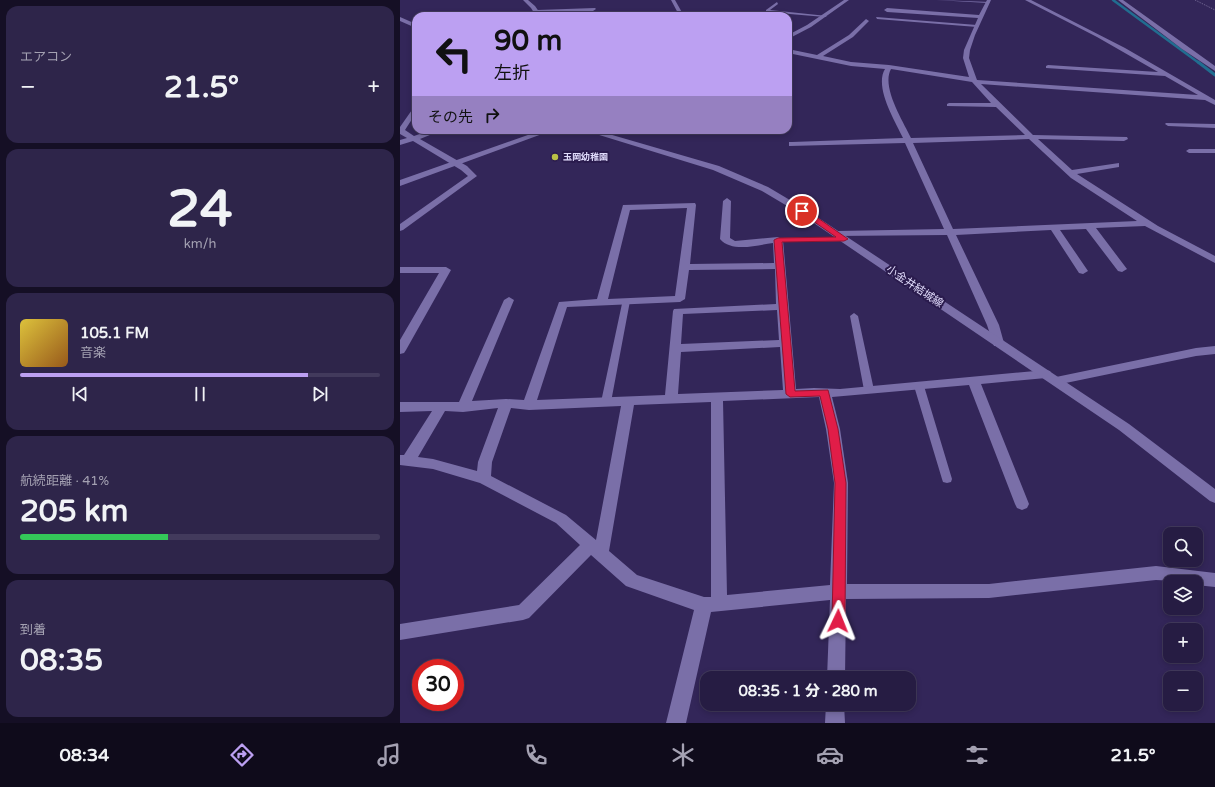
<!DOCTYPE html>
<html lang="ja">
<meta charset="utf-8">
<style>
body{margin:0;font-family:"Varela Round","Noto Sans JP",sans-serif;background:#2e254a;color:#f1f3f6;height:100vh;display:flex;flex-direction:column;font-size:15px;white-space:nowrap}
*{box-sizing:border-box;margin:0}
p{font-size:13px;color:#a4a1b2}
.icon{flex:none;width:22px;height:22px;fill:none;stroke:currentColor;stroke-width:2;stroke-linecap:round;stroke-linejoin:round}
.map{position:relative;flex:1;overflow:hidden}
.details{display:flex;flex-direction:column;gap:6px;padding:6px;background:#150f25;width:400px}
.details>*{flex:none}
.top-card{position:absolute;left:12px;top:12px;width:380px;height:122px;border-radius:12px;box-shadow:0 2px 6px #0003,0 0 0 1px #423a5c;background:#bca0f2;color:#111;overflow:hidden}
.fabs{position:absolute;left:763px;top:527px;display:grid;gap:8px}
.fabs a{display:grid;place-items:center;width:40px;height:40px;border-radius:8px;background:#261c43;box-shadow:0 2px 6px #0003,0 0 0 1px #423a5c;font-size:20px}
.speed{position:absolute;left:12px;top:659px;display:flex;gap:8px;font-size:20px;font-weight:700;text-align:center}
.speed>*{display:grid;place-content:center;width:52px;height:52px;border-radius:50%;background:#261c43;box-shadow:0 2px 6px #0003,0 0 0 1px #423a5c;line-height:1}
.speed .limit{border:6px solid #d22;background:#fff;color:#111}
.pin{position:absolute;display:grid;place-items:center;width:34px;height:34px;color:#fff;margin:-17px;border:2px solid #fff;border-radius:50%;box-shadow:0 1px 4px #0007}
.me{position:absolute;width:44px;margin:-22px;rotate:2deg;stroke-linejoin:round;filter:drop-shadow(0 0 3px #0008)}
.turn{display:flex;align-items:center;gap:14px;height:84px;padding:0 16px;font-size:18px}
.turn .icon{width:52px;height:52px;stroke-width:2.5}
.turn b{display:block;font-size:28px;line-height:34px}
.then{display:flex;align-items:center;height:38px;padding:0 16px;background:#0003;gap:8px;font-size:15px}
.big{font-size:30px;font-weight:800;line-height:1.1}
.details .card{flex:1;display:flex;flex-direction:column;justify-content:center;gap:6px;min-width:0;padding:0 14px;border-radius:12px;background:#2e254a}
.details .dial{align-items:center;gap:0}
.dial b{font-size:52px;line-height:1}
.song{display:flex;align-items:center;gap:12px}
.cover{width:48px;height:48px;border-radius:6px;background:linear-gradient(135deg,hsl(50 70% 55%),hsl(30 70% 35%))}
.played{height:4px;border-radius:2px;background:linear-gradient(90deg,#bca0f2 80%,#423a5c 80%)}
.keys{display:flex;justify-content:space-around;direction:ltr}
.heat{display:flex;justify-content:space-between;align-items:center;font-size:22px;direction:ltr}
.charge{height:6px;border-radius:3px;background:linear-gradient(90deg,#34c759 41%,#423a5c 0)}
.trip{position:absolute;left:300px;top:671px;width:216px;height:40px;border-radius:12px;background:#261c43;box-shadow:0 2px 6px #0003,0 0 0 1px #423a5c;font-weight:800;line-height:40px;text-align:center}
.tabs{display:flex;height:64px;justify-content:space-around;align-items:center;background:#0f0b1b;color:#a4a1b2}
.tabs .icon{width:28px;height:28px}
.tabs .selected{color:#bca0f2}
.tabs b{font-size:18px;color:#f1f3f6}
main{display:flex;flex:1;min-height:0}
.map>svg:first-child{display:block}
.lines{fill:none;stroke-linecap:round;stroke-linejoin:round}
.stream-far1{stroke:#216d90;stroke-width:2.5}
.stream{stroke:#216d90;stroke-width:3}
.path{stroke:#766c98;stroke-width:1;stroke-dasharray:1 1;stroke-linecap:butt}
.lane{fill:#7a6fa8;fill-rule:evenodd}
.street{fill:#7a6fa8;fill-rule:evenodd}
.secondary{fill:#7a6fa8;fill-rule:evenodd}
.route{fill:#e11d48;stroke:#92132f}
.poi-dot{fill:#b9c046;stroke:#2a1b4d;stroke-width:1.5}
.labels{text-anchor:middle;stroke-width:4;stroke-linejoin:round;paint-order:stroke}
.far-poi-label{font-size:9px;font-weight:bold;fill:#e0dbfb;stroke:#2a1b4d;text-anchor:start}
.street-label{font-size:11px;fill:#e0dbfb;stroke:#2a1b4d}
</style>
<main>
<section class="details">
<div class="card"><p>エアコン</p>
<div class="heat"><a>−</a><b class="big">21.5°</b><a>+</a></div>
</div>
<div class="card dial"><b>24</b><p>km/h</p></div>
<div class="card">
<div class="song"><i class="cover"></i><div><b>105.1 FM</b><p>音楽</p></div></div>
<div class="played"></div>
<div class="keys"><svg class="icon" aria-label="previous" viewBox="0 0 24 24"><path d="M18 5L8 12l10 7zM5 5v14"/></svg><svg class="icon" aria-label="pause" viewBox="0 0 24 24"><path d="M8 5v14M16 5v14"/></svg><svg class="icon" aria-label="next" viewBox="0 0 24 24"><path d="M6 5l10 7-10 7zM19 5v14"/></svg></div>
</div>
<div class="card"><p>航続距離 · 41%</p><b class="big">205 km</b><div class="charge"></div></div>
<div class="card"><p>到着</p><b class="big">08:35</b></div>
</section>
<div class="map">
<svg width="815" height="723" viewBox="0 0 815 723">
<rect width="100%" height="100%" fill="#332659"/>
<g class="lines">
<path class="stream-far1" d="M713 0 799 63"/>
<path class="stream" d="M798 62 815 75"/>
<path class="path" d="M795 0 815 10"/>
<path class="lane" d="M536 0 590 2 588 3Z
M377 2 378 4 370 10 427 16 425 17 366 12V10Z
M476 17 577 25 579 26 577 27 477 19Z
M766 123 815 124V128L768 126 765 124Z
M815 149V153H789L786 151 789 149Z
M444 237H447V241L378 242 374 240 378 238Z
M223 299H226L230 301 211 402 209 404H203L201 402Z
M454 313 458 316 474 390 469 393 464 390 450 316Z
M519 383 524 386 552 479 551 482 547 483 543 482 542 479 514 386Z"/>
<path class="street" d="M271 0H275L284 16H278L279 15Z
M587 0H591L575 35 570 50 569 58 577 80 798 95 765 76 646 68V66L648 65 758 72 697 37 625 0H631L725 48 815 100V105L805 100 581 84 633 135 727 137 728 139 724 141 638 139 672 170 719 163V167L677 174 758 226 815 256V263L745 226 696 228 727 269 722 272 718 271 686 229 660 230 688 271 683 274 679 273 651 230 556 235 599 325 604 343 602 346H594L587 325 547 235 435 236 433 234 438 231 544 229 505 143 389 146V142H392L503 138C495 121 474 87 485 69L451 66 388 53V49L417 55 449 35 466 19 469 21 453 37 423 56 451 62 489 65 569 77 563 58 564 50 578 18 487 12 484 10 487 8 579 15ZM491 69 572 82 591 103H549L547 104V106L596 107 625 135 511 138C503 121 481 87 491 69ZM629 139 671 178 737 221 553 229 513 143Z
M718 0H723L815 66V71L782 49Z
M195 8 196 9 193 11 137 14 134 12 137 10Z
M321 12 342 14 345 16H315Z
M0 17 16 24V28L0 21Z
M388 18 391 19 392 20 388 22Z
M16 106V113L5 130 14 136 31 130H42L20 139 67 166 77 176 3 230 0 231V224L68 176 61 170 13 141 0 145V140L7 138 0 134V127L14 107Z
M327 198 331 201 330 238 335 241 378 237 383 240 396 389 414 388 440 389 646 370 650 371 652 374 650 377 646 378 581 384 629 504 627 508 622 510 617 508 615 504 569 385 432 397 440 429 448 483 447 584H589L756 566 815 573V587L796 585V582L756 580 589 598 446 599 445 678H427L430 600 311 612 286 723H266L294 610 226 586 191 555 129 618 123 620 0 640V624L119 605 180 545 156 523 80 483 33 469 0 465V455H4L32 411 0 412V402H59L104 300 109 297 114 300 72 401 106 399 124 400 159 302 197 299 223 205 295 203 296 205 290 264 374 263 373 243C357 245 332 253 320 239L323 201ZM287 208 275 296 208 299 230 210ZM375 269 376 304 274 309 273 311 265 395 137 400 167 307 280 302 285 299 289 270ZM377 310 379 340 281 344 283 314ZM380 347 383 390 278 394 281 352ZM419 397 426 429 434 483 430 585 327 595 323 401ZM311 402V597H304L237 575 209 551 234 405ZM221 406 196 540 166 515 91 476 92 462 111 408 129 410ZM98 408 78 462 77 471 33 459 18 457 45 411 63 412Z
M0 267H46L51 270 6 350 4 353 0 354V340L39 273H0Z
M815 346V354L796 356 656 385 652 384 650 381 652 378 656 377 796 348Z
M426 704H444L445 723H425Z"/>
<path class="secondary" d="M123 0H128L135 6 142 16H136L131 8Z
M444 0H449L411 27 388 39V35L407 25Z
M142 130H153L0 186V180Z
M183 130H195L319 166 368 187 405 209 729 424 815 489V503L810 501 719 430 399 213 362 191 313 170Z"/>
</g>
<path class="route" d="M400 209H405L448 239 444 241 382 242 395 391 428 390 438 429 446 483 445 621 443 625 438 627 434 625 432 621 435 483 428 429 420 396 390 397 386 394 374 240 378 238 436 237 400 212Z"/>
<circle class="poi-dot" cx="155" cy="157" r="4"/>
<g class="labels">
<g class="far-poi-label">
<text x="163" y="160">玉岡幼稚園</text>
</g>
<g class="street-label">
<text transform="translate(515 286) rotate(34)" y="4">小金井結城線</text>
</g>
</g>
</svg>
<div class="fabs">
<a><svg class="icon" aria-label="search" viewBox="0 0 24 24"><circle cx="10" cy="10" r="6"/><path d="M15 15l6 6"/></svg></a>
<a><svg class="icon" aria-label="layers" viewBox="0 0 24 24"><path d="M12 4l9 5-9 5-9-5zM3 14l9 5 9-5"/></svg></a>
<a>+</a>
<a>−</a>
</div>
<div class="speed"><div class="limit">30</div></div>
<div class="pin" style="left:402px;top:211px;background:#d93025"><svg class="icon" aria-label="arrive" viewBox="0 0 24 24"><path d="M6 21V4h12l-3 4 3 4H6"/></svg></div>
<svg class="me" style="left:438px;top:621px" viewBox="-20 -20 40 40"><path d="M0-17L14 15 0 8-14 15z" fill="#e11d48" stroke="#fff" stroke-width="4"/></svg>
<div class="trip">08:35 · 1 分 · 280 m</div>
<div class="top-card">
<div class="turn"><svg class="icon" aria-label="left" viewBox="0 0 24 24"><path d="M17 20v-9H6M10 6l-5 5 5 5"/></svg><div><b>90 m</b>左折</div></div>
<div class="then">その先<svg class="icon" aria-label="right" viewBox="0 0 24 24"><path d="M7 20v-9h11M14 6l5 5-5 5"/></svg></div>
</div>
</div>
</main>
<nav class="tabs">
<b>08:34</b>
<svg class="icon selected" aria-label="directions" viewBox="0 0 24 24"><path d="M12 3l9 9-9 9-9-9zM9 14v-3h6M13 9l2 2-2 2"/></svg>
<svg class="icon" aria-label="music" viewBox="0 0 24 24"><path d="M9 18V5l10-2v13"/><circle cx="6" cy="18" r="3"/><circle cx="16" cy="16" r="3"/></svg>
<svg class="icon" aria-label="phone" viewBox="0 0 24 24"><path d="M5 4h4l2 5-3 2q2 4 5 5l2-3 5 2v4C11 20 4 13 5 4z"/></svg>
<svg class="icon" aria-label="climate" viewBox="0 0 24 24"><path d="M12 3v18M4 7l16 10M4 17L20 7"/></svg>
<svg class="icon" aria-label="car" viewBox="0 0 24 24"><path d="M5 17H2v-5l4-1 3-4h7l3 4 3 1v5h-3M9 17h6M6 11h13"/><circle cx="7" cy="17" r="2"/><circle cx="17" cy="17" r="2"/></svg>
<svg class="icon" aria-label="filters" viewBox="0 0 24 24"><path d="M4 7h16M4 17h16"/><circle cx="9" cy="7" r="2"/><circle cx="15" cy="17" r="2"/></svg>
<b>21.5°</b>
</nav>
